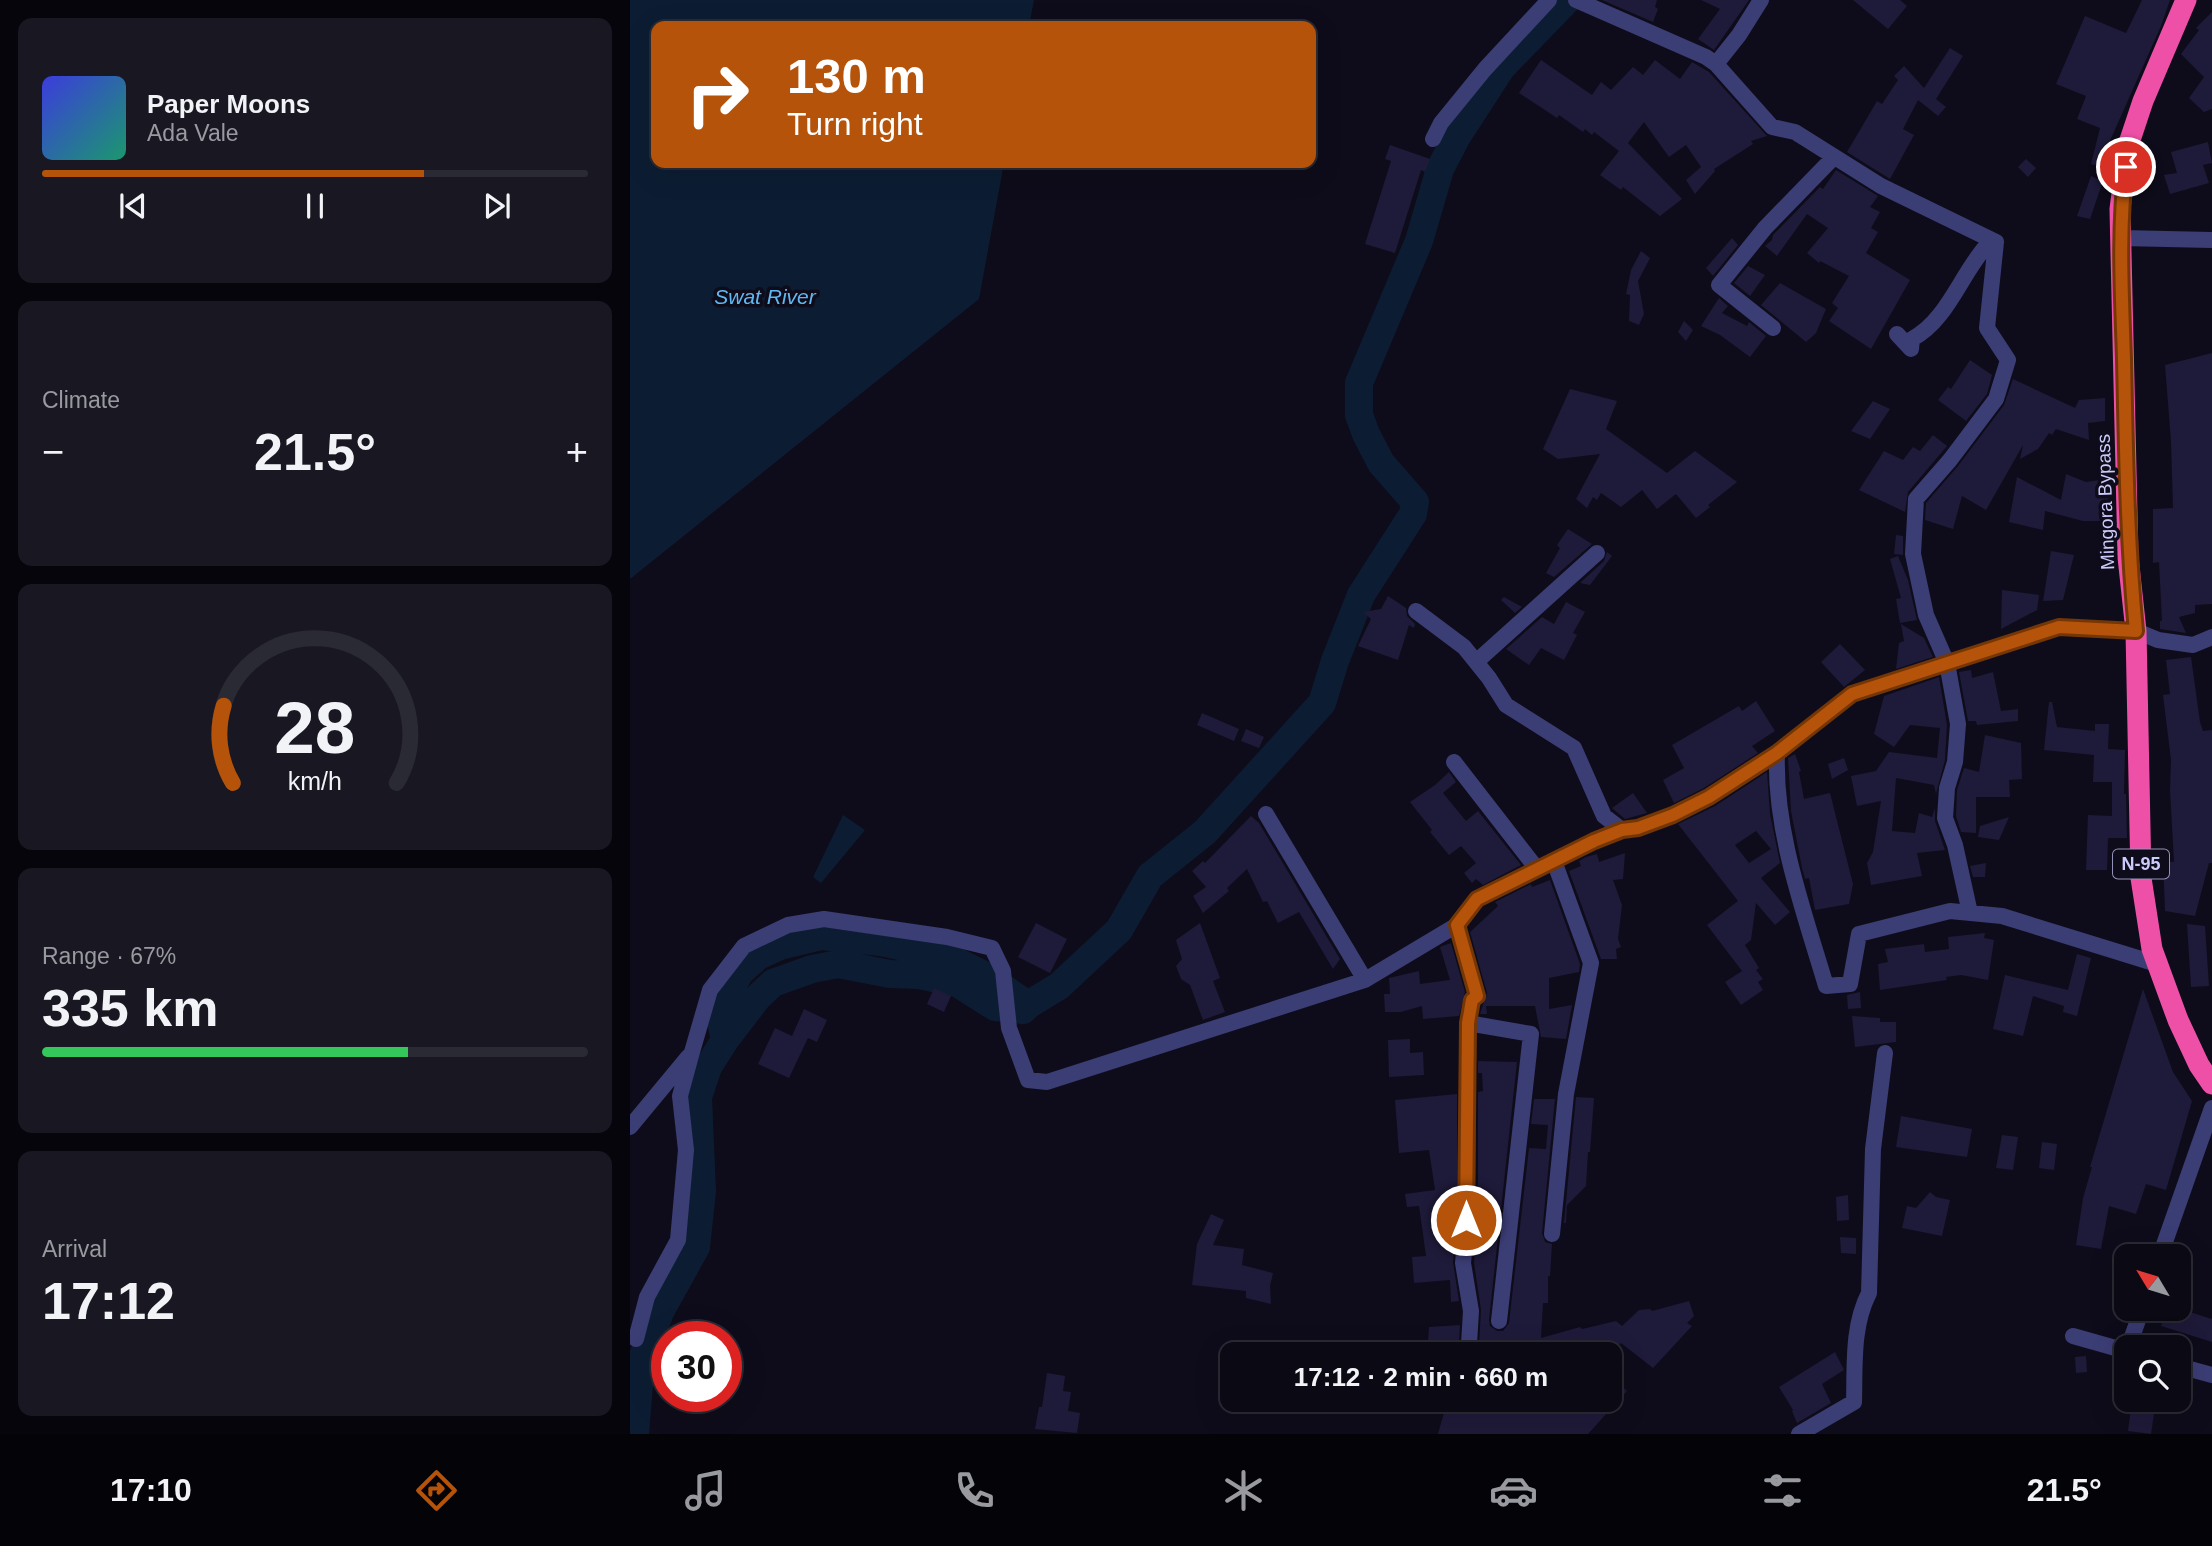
<!DOCTYPE html>
<meta charset="utf-8">
<style>
body{margin:0;font-family:Helvetica,sans-serif;background:#181722;color:#f1f3f6;height:100vh;display:flex;flex-direction:column;font-size:26px;white-space:nowrap}
*{box-sizing:border-box;margin:0}
p{font-size:23px;color:#999aa0}
.icon{flex:none;width:38px;height:38px;fill:none;stroke:currentColor;stroke-width:2;stroke-linecap:round;stroke-linejoin:round}
.map{position:relative;flex:1;overflow:hidden}
.sheet{display:flex;flex-direction:column;gap:18px;padding:18px;background:#06050b;width:630px}
.sheet>*{flex:none}
.top-card{position:absolute;left:21px;top:21px;width:665px;height:147px;border-radius:14px;box-shadow:0 7px 28px #0002,0 0 0 2px #2a2a34;background:#b45309;color:#fff;overflow:hidden}
.needle{width:46px;rotate:308deg}
.tools{position:absolute;left:1484px;top:1244px;display:grid;gap:14px}
.tools a{display:grid;place-items:center;width:77px;height:77px;border-radius:14px;background:#0a0914;box-shadow:0 7px 28px #0002,0 0 0 2px #2a2a34;font-size:35px}
.speed{position:absolute;left:21px;top:1321px;display:flex;gap:14px;font-size:35px;font-weight:700;text-align:center}
.speed>*{display:grid;place-content:center;width:91px;height:91px;border-radius:50%;background:#0a0914;box-shadow:0 7px 28px #0002,0 0 0 2px #2a2a34;line-height:1}
.speed .limit{border:10px solid #d22;background:#fff;color:#111}
.pin{position:absolute;display:grid;place-items:center;width:60px;height:60px;color:#fff;margin:-30px;border:4px solid #fff;border-radius:50%;box-shadow:0 2px 7px #0007}
.me{position:absolute;width:77px;margin:-38px;rotate:0deg;stroke-linejoin:round;filter:drop-shadow(0 0 5px #0008)}
.turn{display:flex;align-items:center;gap:24px;height:147px;padding:0 21px;font-size:32px}
.turn .icon{width:91px;height:91px;stroke-width:2.5}
.turn b{display:block;font-size:49px;line-height:60px}
.big{font-size:52px;font-weight:800;line-height:1.1}
.sheet .widget{flex:1;display:flex;flex-direction:column;justify-content:center;gap:10px;min-width:0;padding:0 24px;border-radius:14px;background:#181722}
.sheet .dial{align-items:center;gap:0}
.dial svg{height:182px;overflow:visible;fill:none;stroke:#2a2a34;stroke-width:7;stroke-linecap:round;text-anchor:middle}
.dial text{fill:#f1f3f6;stroke:none}
.song{display:flex;align-items:center;gap:21px}
.cover{width:84px;height:84px;border-radius:10px;background:linear-gradient(135deg,hsl(240 70% 55%),hsl(160 70% 35%))}
.played{height:7px;border-radius:4px;background:linear-gradient(90deg,#b45309 70%,#2a2a34 70%)}
.keys{display:flex;justify-content:space-around;direction:ltr}
.heat{display:flex;justify-content:space-between;align-items:center;font-size:38px;direction:ltr}
.charge{height:10px;border-radius:5px;background:linear-gradient(90deg,#34c759 67%,#2a2a34 0)}
.trip{position:absolute;left:590px;top:1342px;width:402px;height:70px;border-radius:14px;background:#0a0914;box-shadow:0 7px 28px #0002,0 0 0 2px #2a2a34;font-weight:800;line-height:70px;text-align:center}
.tab-bar{display:flex;height:112px;justify-content:space-around;align-items:center;background:#040408;color:#999aa0}
.tab-bar .icon{width:49px;height:49px}
.tab-bar .selected{color:#b45309}
.tab-bar b{font-size:32px;color:#f1f3f6}
main{display:flex;flex:1;min-height:0}
.map>svg:first-child{display:block}
.water{fill:#0c1d33}
.lines{fill:none;stroke-linecap:round;stroke-linejoin:round}
.river{stroke:#0c1d33;stroke-width:28}
.building{fill:#1e1a39;fill-rule:evenodd}
.minor{stroke:#3b3d75;stroke-width:16}
.highway{stroke:#ef50a7;stroke-width:21}
.route-casing{stroke:#753606;stroke-width:18}
.route{stroke:#b45309;stroke-width:12}
.labels{text-anchor:middle;stroke-width:7;stroke-linejoin:round;paint-order:stroke}
.shield{fill:#0e0c1a;stroke:#9391b7;stroke-width:2}
.shield-label{font-size:18px;font-weight:bold;fill:#cccafa}
.street-label{font-size:19px;fill:#cccafa;stroke:#0e0c1a}
.water-label{font-size:21px;font-style:italic;fill:#61b8f1;stroke:#0e0c1a}
</style>
<main>
<section class="sheet">
<div class="widget">
<div class="song"><i class="cover"></i><div><b>Paper Moons</b><p>Ada Vale</p></div></div>
<div class="played"></div>
<div class="keys"><svg class="icon" aria-label="previous" viewBox="0 0 24 24"><path d="M18 5L8 12l10 7zM5 5v14"/></svg><svg class="icon" aria-label="pause" viewBox="0 0 24 24"><path d="M8 5v14M16 5v14"/></svg><svg class="icon" aria-label="next" viewBox="0 0 24 24"><path d="M6 5l10 7-10 7zM19 5v14"/></svg></div>
</div>
<div class="widget"><p>Climate</p>
<div class="heat"><a>−</a><b class="big">21.5°</b><a>+</a></div>
</div>
<div class="widget dial"><svg viewBox="0 0 100 80">
<path d="M14 69A42 42 0 1 1 86 69"/>
<path d="M14 69A42 42 0 0 1 10 35" stroke="#b45309"/>
<text x="50" y="56" font-size="32" font-weight="700">28</text>
<text x="50" y="72" font-size="11">km/h</text>
</svg></div>
<div class="widget"><p>Range · 67%</p><b class="big">335 km</b><div class="charge"></div></div>
<div class="widget"><p>Arrival</p><b class="big">17:12</b></div>
</section>
<div class="map">
<svg width="1582" height="1434" viewBox="0 0 1582 1434">
<rect width="100%" height="100%" fill="#0e0c1a"/>
<path class="water" d="M0 0H404L399 26H26V163H374L349 299 0 579Z
M213 815 235 830 191 883 183 877Z"/>
<g class="lines">
<path class="river" d="M95 1040 128 997 143 983 182 969 208 964 260 974 289 975 327 983 365 1007 393 1010 398 1005
M5 1434 11 1361 31 1310 66 1247 72 1191 68 1097 78 1067 95 1040 90 1018 95 999 110 972 128 956 150 946 192 936 251 942 316 956 356 976 398 1005 429 986 489 930 520 876 575 832 692 703 705 661 731 595 783 514 785 502 751 463 736 434 729 415V383L789 241 810 169 826 138 872 67 937 0"/>
</g>
<path class="building" d="M972 0H1027L1025 7 1028 9 1023 22Z
M1071 0H1119L1084 50 1068 39 1090 9Z
M1223 0H1270L1277 6 1258 29Z
M1512 0H1540L1531 26 1479 143 1473 167 1461 164 1470 128 1447 119 1456 96 1426 84 1455 16 1496 33Z
M1582 12V109L1574 112 1559 98 1574 77 1551 54 1569 30 1566 28Z
M1320 48 1333 56 1306 99 1316 107 1308 116 1288 100 1273 129 1284 135 1260 179 1217 152 1247 101 1252 104 1268 80 1264 76 1274 66 1294 88Z
M911 60 962 95 971 82 981 90 1003 67 1013 75 1025 60 1050 79 1062 62 1079 72 1137 136 1121 141 1123 144 1084 169 1085 171 1065 194 1056 180 1071 167 1056 145 1039 157 1014 122 998 143 1052 199 1030 216 993 187 991 190 970 175 989 151 964 132 962 135 955 129 953 132 929 115 927 118 889 93Z
M1578 142 1582 163 1573 165 1579 183 1540 194 1534 175 1547 173 1541 152Z
M760 145 800 159 795 172 791 170 765 253 735 244 761 161 755 159Z
M1396 159 1406 168 1398 177 1388 167Z
M1206 170 1248 196 1240 207 1250 212 1241 228 1248 232 1236 253 1280 280 1241 349 1199 321 1208 308 1202 303 1219 276 1190 261 1189 263 1177 253 1198 228 1177 214 1147 256 1135 246 1142 240 1143 235 1190 187 1193 189Z
M1461 176 1473 181 1460 219 1447 216Z
M1102 238 1108 245 1083 276 1076 268Z
M1011 251 1020 258 1008 281 1014 314 1009 325 999 321 1000 295 996 294 1001 270Z
M1118 266 1135 275 1120 296 1104 283Z
M1150 283 1196 309 1186 333 1176 342 1131 305Z
M1089 298 1098 306 1092 313 1117 326 1119 322 1136 336 1120 357 1090 335 1071 326Z
M1054 321 1063 330 1056 341 1048 332Z
M1582 353V604L1565 605V613L1549 617 1556 633 1530 629V621H1532L1529 562 1523 563V509L1543 508 1541 441 1535 365Z
M1340 360 1362 375 1357 394 1336 421 1308 400 1318 387 1321 389Z
M1383 379 1445 408 1449 400 1475 398V421L1458 423 1459 440 1426 429 1422 435 1419 433 1408 449 1390 459 1393 445 1356 510 1332 496 1323 529 1295 520 1296 503 1328 466 1374 405Z
M940 389 987 401 976 429 1037 473 1065 451 1107 482 1078 505 1080 507 1066 518 1046 494 1027 509 1012 490 991 507 971 493 967 500 963 497 957 508 946 499 970 454 928 459 913 449Z
M1243 401 1260 409 1240 439 1221 431Z
M1303 435 1317 446 1278 492 1275 512 1229 490 1254 451 1273 460 1283 447 1290 451Z
M1436 474 1456 482 1476 479 1483 521H1453L1415 511 1413 530 1379 522 1387 477 1431 500Z
M938 529 962 544 924 577 916 573 930 548 927 545Z
M1266 535 1273 536V555L1264 554Z
M1421 551 1444 555 1433 600 1413 601Z
M977 552 982 556 960 585 950 583 974 561Z
M1268 556 1278 580 1287 620 1270 623 1266 599 1271 598 1260 559Z
M1372 590 1409 595 1407 610 1371 629Z
M758 596 776 608 777 616 785 624 784 628 779 625 768 660 728 646 741 619 733 612 751 609Z
M874 597 892 607 885 613 871 600Z
M936 602 955 612 943 633 947 635 934 660 911 648 899 665 876 649 912 617 924 624Z
M1271 624 1294 638 1303 657 1266 669 1269 643 1274 641Z
M1210 644 1235 670 1214 687 1191 662Z
M1561 657 1570 722 1573 731 1582 730V863H1579L1565 916 1535 911 1533 861 1544 862 1540 790 1541 760 1533 695 1540 694 1536 660Z
M1341 670 1342 678 1363 672 1371 711 1388 709V721L1347 725 1346 721H1338L1329 672Z
M1309 677 1317 725 1315 760 1306 794 1304 785 1266 778 1262 831 1285 833 1289 813 1302 817 1305 808V821L1315 850 1287 853 1292 876 1241 885 1237 863 1243 852 1251 801 1227 806 1221 776 1246 771 1259 752 1307 758 1310 728 1280 725 1264 747 1244 734 1254 696Z
M1126 701 1145 731 1122 746 1128 753 1074 788 1044 803 1033 780 1054 768 1042 745 1109 706 1112 711Z
M1419 702H1422L1427 727 1465 731V724H1479L1478 749 1495 750 1494 794H1496L1497 838H1478L1477 870H1456L1458 815 1482 816V782H1463L1464 755 1414 750Z
M572 713 609 729 604 741 567 725Z
M616 729 634 737 629 748 611 741Z
M1355 735 1391 743 1392 779 1379 780 1380 797H1346V833L1331 832 1326 816 1327 790 1334 768 1349 772Z
M1165 754 1171 771 1169 772 1174 799 1200 793 1223 884 1219 904 1185 910 1179 878 1175 879 1172 868 1161 811 1158 758Z
M1214 758 1218 770 1202 779 1198 764Z
M819 772 826 782 813 793 836 821 848 811 891 865 853 885 846 879 842 883 834 873 846 863 831 846 819 855 800 832 802 830 780 802 805 785Z
M1137 772 1140 814 1150 863 1131 878 1160 912 1145 925 1126 903 1121 940 1115 945 1129 968 1126 970 1133 979 1128 982 1133 990 1111 1005 1095 982 1112 971 1077 925 1108 901 1048 824 1085 806ZM1126 831 1141 849 1119 863 1105 845Z
M1003 793 1017 813 995 819 982 808Z
M621 816 629 823 710 959 703 969 669 912 648 923 637 901 633 902 617 869 597 888 599 891 573 913 563 896 576 887 562 871 573 861 575 863Z
M1379 817 1369 840 1348 837 1350 826Z
M995 853 993 879 983 880 992 905 988 939 991 947 986 949 987 959H971L939 871 951 866 949 861 956 857 967 854 969 862Z
M1356 863 1355 877H1343L1340 866Z
M920 880 950 964 949 972 919 978V1009L942 1005 936 1039 911 1037 905 1006H856L857 1014H850L857 993 840 932 868 906 865 902 901 884 902 887Z
M406 923 437 939 420 973 388 957Z
M570 923 590 978 583 981 595 1012 573 1020 560 985 551 979 546 966 552 959 546 940Z
M1557 924 1575 926 1579 986 1561 987Z
M1355 933 1354 938 1364 940 1358 980 1331 975 1316 977 1317 980 1250 990 1248 964 1258 962 1255 949 1294 944 1295 952 1319 949 1318 937Z
M821 943 835 992 829 1016 793 1019 792 1006 771 1012H755L754 994H760L759 978 789 971 790 984 820 980 810 947Z
M1447 954 1461 958 1447 1016 1433 1012 1434 1006 1403 996 1393 1036 1363 1029 1375 975 1438 990Z
M304 988 321 996 314 1012 297 1004Z
M1513 989 1543 1072 1562 1101 1536 1190 1516 1184 1506 1214 1479 1206 1471 1249 1446 1245 1453 1198 1462 1167H1460Z
M1230 992 1231 1008 1218 1009 1217 995Z
M174 1009 197 1020 187 1042 178 1038 159 1078 128 1064 145 1028 162 1036Z
M1222 1016 1250 1018V1022H1266V1042L1225 1047Z
M780 1039V1053L793 1052 794 1075 759 1077 758 1040Z
M848 1061 887 1062 859 1320 860 1326 867 1331H873L879 1323 899 1148 916 1149 918 1125 901 1124 904 1099H925L912 1233 915 1242 922 1244 920 1276H918V1303H913L911 1338 950 1327 952 1329 986 1321 992 1326 1009 1310 1020 1309 1022 1311 1059 1301 1064 1316 1057 1323 1062 1326 1023 1368 991 1343 979 1354H808L807 1342H798L799 1327 830 1325 829 1344 833 1352 843 1354 849 1345 851 1310 844 1263 848 1220V1092L853 1091 852 1073H848Z
M827 1094V1219L823 1262 829 1301 821 1302 820 1280 784 1283 782 1257 796 1256 789 1206 777 1207 775 1194 805 1190 799 1150 769 1153 765 1100Z
M946 1097 964 1098 960 1152H958L956 1186 937 1205 936 1223H934Z
M1271 1116 1342 1129 1337 1157 1266 1147Z
M1372 1135 1388 1137 1383 1170 1366 1168Z
M1412 1142 1427 1144 1424 1170 1409 1168Z
M1300 1192 1306 1197 1320 1200 1312 1236 1272 1228 1277 1206 1286 1208Z
M1218 1195 1219 1220 1207 1221 1206 1197Z
M581 1214 594 1220 583 1245 614 1249 612 1265 643 1273 640 1286 641 1304 616 1298V1291L562 1285 567 1244Z
M1210 1237 1226 1238V1254L1211 1253Z
M1537 1309H1550L1582 1319V1342L1531 1326Z
M1205 1352 1214 1370 1192 1384 1201 1403 1167 1423 1162 1411 1163 1410 1149 1387Z
M1456 1356 1457 1372 1446 1373 1445 1357Z
M417 1373 435 1376 433 1391 441 1392 438 1411 450 1413 447 1433 405 1429 409 1407H412Z
M980 1376 997 1391 958 1434H808L815 1409 806 1400H849L856 1407 860 1403 865 1409 874 1400H980Z
M1502 1400H1526L1521 1434 1498 1431Z"/>
<g class="lines">
<path class="minor" d="M946 0 1076 57 1086 64 1142 127 1165 132 1251 186 1366 242 1357 328 1378 360 1366 399 1320 460 1286 499 1283 554 1296 615 1317 663 1328 724 1325 762 1317 788 1315 818 1325 845 1340 913
M1086 64 1109 35 1131 0
M803 139 811 123 855 69 919 0
M1491 238 1582 240
M1143 328 1089 285 1135 228 1203 158
M1267 334 1281 349 1282 339C1318 320 1331 273 1358 244
M786 611 834 647 859 678 876 705 944 748 974 816 992 830
M846 662 967 553
M1147 753C1144 832 1174 911 1196 986L1220 984 1229 934 1320 911 1372 916 1527 964
M824 762 907 869
M636 814 735 980
M827 925 847 996 842 1000 838 1023 837 1220 833 1263 841 1311 839 1344
M838 1023 901 1034 869 1321
M0 1127 58 1057
M922 1234 936 1094 961 963 924 861
M1530 1256 1582 1108
M1443 1336 1496 1351
M6 1339 17 1297 48 1240 56 1150 50 1096 62 1052 80 990 114 946 158 925 194 919 317 937 362 948 373 971 379 1028 398 1080 417 1082 735 980 827 925 847 899 964 841 992 830 1008 828 1043 815 1079 797 1147 753 1222 694 1429 627 1506 631 1528 640 1563 645 1582 637
M1498 1348 1512 1309
M1549 1366 1582 1375
M1169 1434 1224 1402C1225 1365 1222 1326 1239 1293L1243 1149 1255 1053"/>
<path class="highway" d="M1556 0 1513 101 1498 146 1490 209 1498 557 1506 631 1511 878 1522 949 1548 1020 1569 1065 1582 1084"/>
</g>
<g class="lines">
<g class="route-casing">
<path id="route" d="M836 1220 838 1023 842 1000 847 996 827 925 847 899 964 841 992 830 1008 828 1043 815 1079 797 1147 753 1222 694 1429 627 1506 631C1497 540 1496 450 1494 359 1492 295 1488 231 1496 167"/>
</g>
<use href="#route" class="route"/>
</g>
<g class="labels">
<rect class="shield" x="1483" y="849.5" width="56" height="29" rx="5"/>
<g class="shield-label">
<text x="1511" y="870">N-95</text>
</g>
<g class="street-label">
<text transform="translate(1475 502) rotate(-92)" y="7">Mingora Bypass</text>
</g>
<g class="water-label">
<text x="135" y="304">Swat River</text>
</g>
</g>
</svg>
<div class="tools">
<a><svg class="needle" viewBox="-14 -14 28 28"><path d="M0-13l5 13h-10z" fill="#e53935"/><path d="M0 13l5-13h-10z" fill="#999aa0"/></svg></a>
<a><svg class="icon" aria-label="search" viewBox="0 0 24 24"><circle cx="10" cy="10" r="6"/><path d="M15 15l6 6"/></svg></a>
</div>
<div class="speed"><div class="limit">30</div></div>
<div class="pin" style="left:1496px;top:167px;background:#d93025"><svg class="icon" aria-label="arrive" viewBox="0 0 24 24"><path d="M6 21V4h12l-3 4 3 4H6"/></svg></div>
<svg class="me" style="left:836px;top:1220px" viewBox="-20 -20 40 40"><circle r="17" fill="#b45309" stroke="#fff" stroke-width="3"/><path d="M0-11L8 9 0 5-8 9z" fill="#fff"/></svg>
<div class="trip">17:12 · 2 min · 660 m</div>
<div class="top-card">
<div class="turn"><svg class="icon" aria-label="right" viewBox="0 0 24 24"><path d="M7 20v-9h11M14 6l5 5-5 5"/></svg><div><b>130 m</b>Turn right</div></div>
</div>
</div>
</main>
<nav class="tab-bar">
<b>17:10</b>
<svg class="icon selected" aria-label="directions" viewBox="0 0 24 24"><path d="M12 3l9 9-9 9-9-9zM9 14v-3h6M13 9l2 2-2 2"/></svg>
<svg class="icon" aria-label="music" viewBox="0 0 24 24"><path d="M9 18V5l10-2v13"/><circle cx="6" cy="18" r="3"/><circle cx="16" cy="16" r="3"/></svg>
<svg class="icon" aria-label="phone" viewBox="0 0 24 24"><path d="M5 4h4l2 5-3 2q2 4 5 5l2-3 5 2v4C11 20 4 13 5 4z"/></svg>
<svg class="icon" aria-label="climate" viewBox="0 0 24 24"><path d="M12 3v18M4 7l16 10M4 17L20 7"/></svg>
<svg class="icon" aria-label="car" viewBox="0 0 24 24"><path d="M5 17H2v-5l4-1 3-4h7l3 4 3 1v5h-3M9 17h6M6 11h13"/><circle cx="7" cy="17" r="2"/><circle cx="17" cy="17" r="2"/></svg>
<svg class="icon" aria-label="filters" viewBox="0 0 24 24"><path d="M4 7h16M4 17h16"/><circle cx="9" cy="7" r="2"/><circle cx="15" cy="17" r="2"/></svg>
<b>21.5°</b>
</nav>
